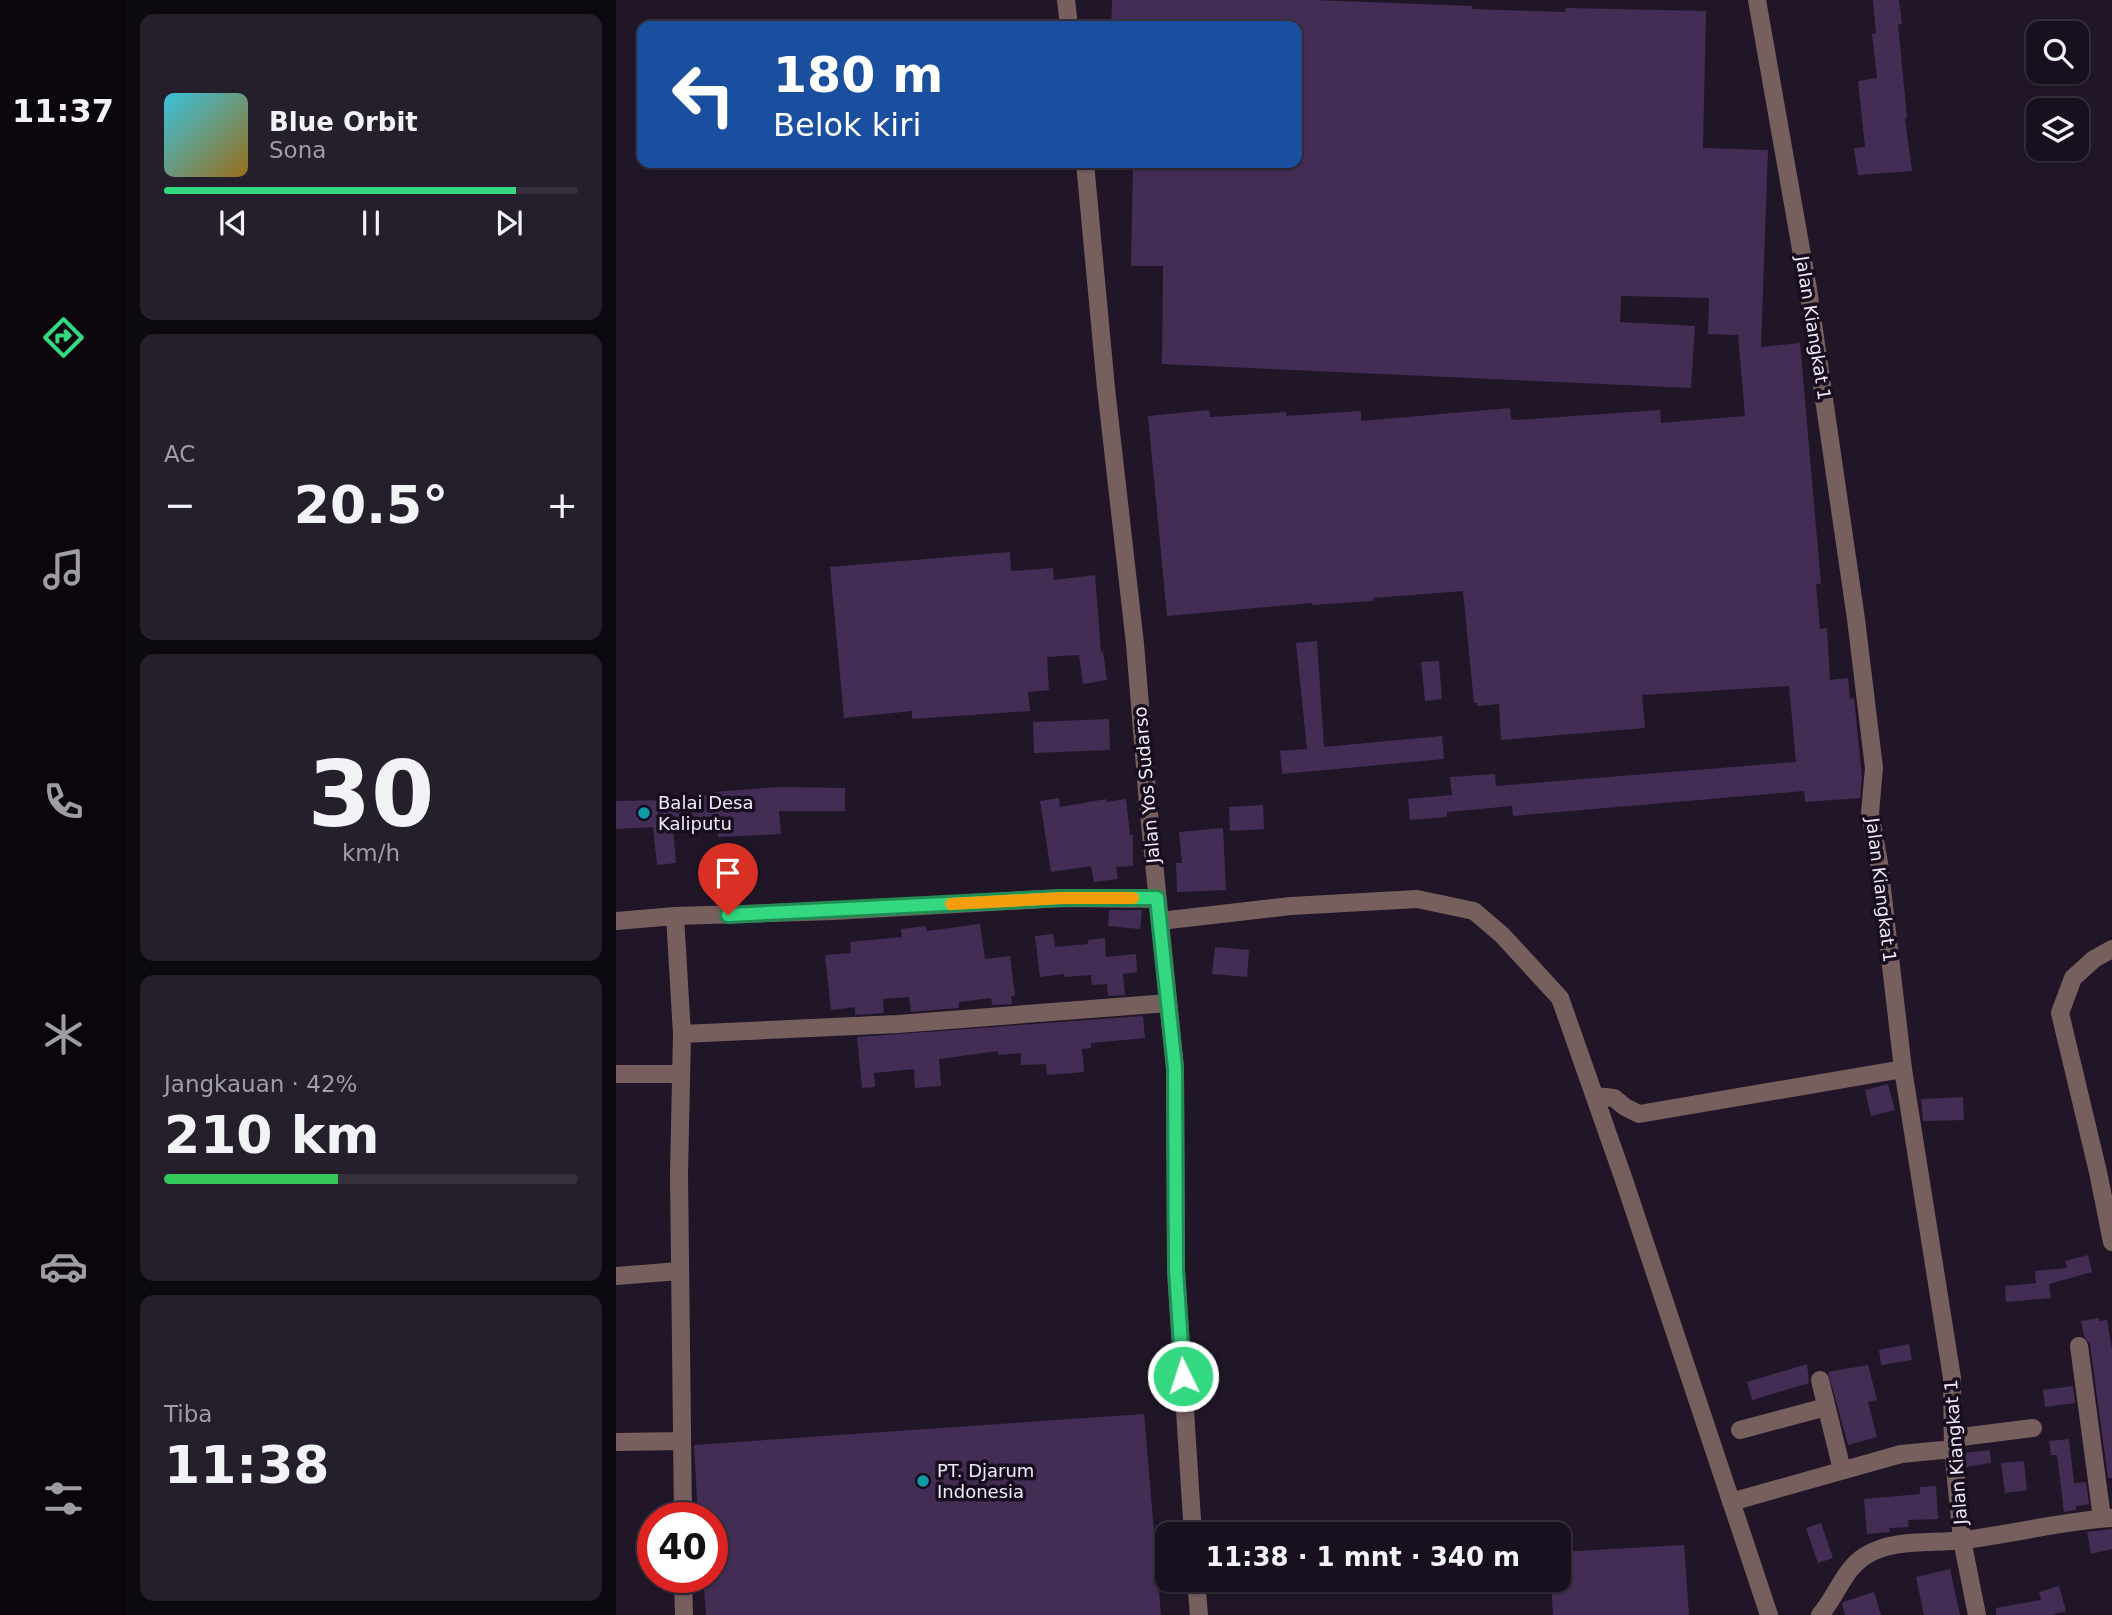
<!DOCTYPE html>
<html lang="id">
<meta charset="utf-8">
<style>
body{margin:0;font-family:"DejaVu Sans",sans-serif;background:#251e2b;color:#f1f3f6;height:100vh;display:flex;flex-direction:column;font-size:26px;white-space:nowrap}
*{box-sizing:border-box;margin:0}
p{font-size:23px;color:#9f9da4}
.icon{flex:none;width:38px;height:38px;fill:none;stroke:currentColor;stroke-width:2;stroke-linecap:round;stroke-linejoin:round}
.map{position:relative;flex:1;overflow:hidden}
.side{display:flex;flex-direction:column;gap:14px;padding:14px;background:#0d0910;width:490px}
.side>*{flex:none}
.banner{position:absolute;left:21px;top:21px;width:665px;height:147px;border-radius:14px;box-shadow:0 2px 5px #0004,0 0 0 2px #36303c;background:#1a4fa0;color:#fff;overflow:hidden}
.buttons{position:absolute;left:1410px;top:21px;display:grid;gap:14px}
.buttons a{display:grid;place-items:center;width:63px;height:63px;border-radius:14px;background:#18101e;box-shadow:0 2px 5px #0004,0 0 0 2px #36303c;font-size:35px}
.speed{position:absolute;left:21px;top:1502px;display:flex;gap:14px;font-size:35px;font-weight:700;text-align:center}
.speed>*{display:grid;place-content:center;width:91px;height:91px;border-radius:50%;background:#18101e;box-shadow:0 2px 5px #0004,0 0 0 2px #36303c;line-height:1}
.speed .limit{border:10px solid #d22;background:#fff;color:#111}
.pin{position:absolute;display:grid;place-items:center;width:60px;height:60px;color:#fff;margin:-72px -30px;border-radius:50% 50% 50% 0;rotate:-45deg;box-shadow:0 0 7px #0007}
.pin .icon{rotate:45deg}
.me{position:absolute;width:77px;margin:-38px;rotate:356deg;stroke-linejoin:round;filter:drop-shadow(0 0 5px #0008)}
.turn{display:flex;align-items:center;gap:24px;height:147px;padding:0 21px;font-size:32px}
.turn .icon{width:91px;height:91px;stroke-width:2.5}
.turn b{display:block;font-size:49px;line-height:60px}
.big{font-size:52px;font-weight:800;line-height:1.1}
.side .tile{flex:1;display:flex;flex-direction:column;justify-content:center;gap:10px;min-width:0;padding:0 24px;border-radius:14px;background:#251e2b}
.side .dial{align-items:center;gap:0}
.dial b{font-size:91px;line-height:1}
.song{display:flex;align-items:center;gap:21px}
.cover{width:84px;height:84px;border-radius:10px;background:linear-gradient(135deg,hsl(190 70% 55%),hsl(40 70% 35%))}
.played{height:7px;border-radius:4px;background:linear-gradient(90deg,#34d881 85%,#36303c 85%)}
.keys{display:flex;justify-content:space-around;direction:ltr}
.heat{display:flex;justify-content:space-between;align-items:center;font-size:38px;direction:ltr}
.charge{height:10px;border-radius:5px;background:linear-gradient(90deg,#34c759 42%,#36303c 0)}
.trip{position:absolute;left:539px;top:1522px;width:416px;height:70px;border-radius:14px;background:#18101e;box-shadow:0 2px 5px #0004,0 0 0 2px #36303c;font-weight:800;line-height:70px;text-align:center}
main{display:flex;flex:1;min-height:0}
.menu{display:flex;flex-direction:column;width:126px;justify-content:space-around;align-items:center;background:#0a060c;color:#9f9da4}
.menu .icon{width:49px;height:49px}
.menu .on{color:#34d881}
.menu b{font-size:32px;color:#f1f3f6}
.map>svg:first-child{display:block}
.building{fill:#432d54}
.lines{fill:none;stroke-linecap:round;stroke-linejoin:round}
.minor{stroke:#775f5e;stroke-width:18}
.tertiary{stroke:#775f5e;stroke-width:18}
.route-casing{stroke:#228c54;stroke-width:18}
.route{stroke:#34d881;stroke-width:12}
.slow{stroke:#f59e0b;stroke-width:12}
.culture-dot{fill:#0f9aa8;stroke:#170d1f;stroke-width:2.5}
.labels{text-anchor:middle;stroke-width:7;stroke-linejoin:round;paint-order:stroke}
.street-label{font-size:18px;fill:#f1eaf7;stroke:#170d1f}
.poi-label{font-size:18px;fill:#f1eaf7;stroke:#170d1f;text-anchor:start}
</style>
<main>
<nav class="menu">
<b>11:37</b>
<svg class="icon on" aria-label="directions" viewBox="0 0 24 24"><path d="M12 3l9 9-9 9-9-9zM9 14v-3h6M13 9l2 2-2 2"/></svg>
<svg class="icon" aria-label="music" viewBox="0 0 24 24"><path d="M9 18V5l10-2v13"/><circle cx="6" cy="18" r="3"/><circle cx="16" cy="16" r="3"/></svg>
<svg class="icon" aria-label="phone" viewBox="0 0 24 24"><path d="M5 4h4l2 5-3 2q2 4 5 5l2-3 5 2v4C11 20 4 13 5 4z"/></svg>
<svg class="icon" aria-label="climate" viewBox="0 0 24 24"><path d="M12 3v18M4 7l16 10M4 17L20 7"/></svg>
<svg class="icon" aria-label="car" viewBox="0 0 24 24"><path d="M5 17H2v-5l4-1 3-4h7l3 4 3 1v5h-3M9 17h6M6 11h13"/><circle cx="7" cy="17" r="2"/><circle cx="17" cy="17" r="2"/></svg>
<svg class="icon" aria-label="filters" viewBox="0 0 24 24"><path d="M4 7h16M4 17h16"/><circle cx="9" cy="7" r="2"/><circle cx="15" cy="17" r="2"/></svg>
</nav>
<section class="side">
<div class="tile">
<div class="song"><i class="cover"></i><div><b>Blue Orbit</b><p>Sona</p></div></div>
<div class="played"></div>
<div class="keys"><svg class="icon" aria-label="previous" viewBox="0 0 24 24"><path d="M18 5L8 12l10 7zM5 5v14"/></svg><svg class="icon" aria-label="pause" viewBox="0 0 24 24"><path d="M8 5v14M16 5v14"/></svg><svg class="icon" aria-label="next" viewBox="0 0 24 24"><path d="M6 5l10 7-10 7zM19 5v14"/></svg></div>
</div>
<div class="tile"><p>AC</p>
<div class="heat"><a>−</a><b class="big">20.5°</b><a>+</a></div>
</div>
<div class="tile dial"><b>30</b><p>km/h</p></div>
<div class="tile"><p>Jangkauan · 42%</p><b class="big">210 km</b><div class="charge"></div></div>
<div class="tile"><p>Tiba</p><b class="big">11:38</b></div>
</section>
<div class="map">
<svg width="1496" height="1615" viewBox="0 0 1496 1615">
<rect width="100%" height="100%" fill="#201628"/>
<path class="building" d="M496 0H698L856 6V9L949 12 950 8 1090 11 1087 148 1152 150 1145 347 1184 343 1205 584H1200L1204 629 1211 628 1214 680 1232 678 1234 699 1238 698 1246 778 1244 798 1189 802 1188 791 897 816 896 806 831 812V817L794 820 792 799 836 795 834 777 879 774 880 786 1180 762 1173 686 1026 695 1029 728 885 740 883 704 861 706V703H858L847 591 757 598V601L696 605V603L551 616 532 416 593 410 594 417 670 412V416L745 411V421L894 408 895 419 901 420 1044 410 1045 423 1129 416 1122 335 1092 334 1093 298 1005 296 1004 322 1079 326 1075 388 546 364 547 266H515L517 163H681V26H495Z
M1257 0H1283L1286 24H1282L1291 118 1289 119 1296 171 1242 175 1238 148 1249 147 1242 81 1261 78 1256 34 1260 33Z
M394 552 395 571 437 568 438 580 479 575 485 652 487 651 491 680 467 684 463 655 431 657 433 690 412 692 414 711 296 719V711L228 718 214 567Z
M701 641 708 747 826 736 828 759 666 774 664 751 691 749 680 643Z
M823 661 826 699 809 701 805 662Z
M493 719 494 750 418 753 417 722Z
M162 787 229 788V811H163L165 834 102 837 101 824 57 829 60 863 41 865 37 827 0 829V801L54 800 100 794 99 792Z
M443 798 444 807 490 799V802L510 799 514 835H517V866L500 867 502 879 478 882 475 866 435 872 424 801Z
M647 805 648 829 614 831 613 807Z
M607 828 610 890 561 892 560 863H566L563 832Z
M493 910H526L524 929 492 926Z
M364 924 369 959 394 956 399 996H395L396 1004 376 1005 375 998 343 1002V1008L295 1012 293 997 267 999 268 1013 239 1015V1007L215 1010 209 955 235 953 234 942 286 937 285 929 310 926 311 931Z
M437 934 439 947 472 944V940L489 938 490 957 520 954 521 972 507 974 509 995 492 996 491 984 476 985 475 975 448 977V974L424 977 419 936Z
M599 947 633 950 631 977 596 974Z
M527 1016 529 1038 475 1043V1048L466 1049 468 1072 431 1075 430 1064 405 1065V1053L382 1055V1051L323 1059 325 1086 299 1088 298 1069 258 1073 259 1087 246 1088 241 1037Z
M1272 1084 1279 1110 1255 1116 1249 1090Z
M1347 1097 1348 1120 1307 1121 1305 1099Z
M1472 1255 1476 1272 1433 1284 1435 1298 1390 1302 1389 1286 1420 1283 1419 1271 1451 1268 1449 1261Z
M1483 1318V1321L1491 1320 1496 1349V1478H1492L1474 1344 1468 1336 1465 1321Z
M1293 1344 1296 1360 1265 1365 1263 1350Z
M1191 1364 1193 1383 1136 1400 1131 1382Z
M1252 1365 1261 1400 1252 1402 1261 1437 1232 1445 1212 1372Z
M1457 1386 1459 1403 1429 1407 1427 1390Z
M528 1414 545 1615H90L87 1577H96V1517H82L78 1445Z
M1453 1439 1458 1483 1470 1482 1473 1504 1460 1506V1510L1448 1512 1441 1455H1435L1433 1441Z
M1374 1450 1375 1463 1350 1467 1349 1453Z
M1408 1461 1411 1490 1389 1493 1385 1463Z
M1320 1486 1322 1519 1292 1520 1293 1527 1273 1528 1274 1532 1251 1534 1248 1499 1304 1494V1487Z
M1205 1523 1217 1558 1202 1563 1190 1528Z
M1496 1529V1549L1475 1554 1471 1532Z
M1068 1545 1073 1615H937L935 1580H943V1552Z
M1334 1569 1344 1615H1308L1300 1577Z
M1443 1586 1450 1611 1435 1615H1380V1608L1425 1600 1423 1592Z
M1258 1592 1265 1615H1229L1226 1604 1227 1602Z"/>
<g class="lines">
<path class="minor" d="M1141 0 1192 289 1240 619 1258 768 1254 813 1263 863 1287 1069 1336 1378 1337 1449 1346 1540 1361 1615
M59 916 66 1034 63 1174 67 1517
M0 921 59 916 218 911 446 898 541 899
M544 921 675 906 801 899 858 911 886 935 944 998 1008 1180 1153 1615
M1496 949 1478 959 1457 978 1444 1013 1482 1172 1496 1242
M66 1034 282 1024 552 1003
M0 1074H64
M979 1096 998 1098 1009 1107 1023 1114 1287 1069
M0 1276 63 1271
M1463 1346 1486 1518
M1204 1380 1226 1470
M1124 1430 1210 1407
M1337 1438 1417 1428
M0 1442 66 1441
M1115 1502 1285 1454 1337 1449
M67 1577 68 1615
M1204 1615C1220 1597 1228 1569 1249 1556 1277 1538 1316 1544 1348 1540 1397 1534 1446 1521 1496 1518"/>
<path class="tertiary" d="M450 0 453 26
M469 163 490 388 519 644 532 804 559 1068 560 1270 577 1535
M580 1580 583 1615"/>
</g>
<g class="lines">
<g class="route-casing">
<path id="route" d="M112 915 446 898H541L559 1068 560 1270 567 1376"/>
</g>
<use href="#route" class="route"/>
<path class="slow" d="M335 904 446 898H517"/>
</g>
<g class="culture-dot">
<circle cx="28" cy="813" r="7"/>
<circle cx="307" cy="1481" r="7"/>
</g>
<g class="labels">
<g class="street-label">
<text transform="translate(1197 328) rotate(81)" y="6">Jalan Kiangkat 1</text>
<text transform="translate(531 785) rotate(-95)" y="6">Jalan Yos Sudarso</text>
<text transform="translate(1265 890) rotate(83)" y="6">Jalan Kiangkat 1</text>
<text transform="translate(1340 1452) rotate(-94)" y="6">Jalan Kiangkat 1</text>
</g>
<g class="poi-label">
<text x="42" y="809">Balai Desa<tspan x="42" dy="21">Kaliputu</tspan></text>
<text x="321" y="1477">PT. Djarum<tspan x="321" dy="21">Indonesia</tspan></text>
</g>
</g>
</svg>
<div class="buttons">
<a><svg class="icon" aria-label="search" viewBox="0 0 24 24"><circle cx="10" cy="10" r="6"/><path d="M15 15l6 6"/></svg></a>
<a><svg class="icon" aria-label="layers" viewBox="0 0 24 24"><path d="M12 4l9 5-9 5-9-5zM3 14l9 5 9-5"/></svg></a>
</div>
<div class="speed"><div class="limit">40</div></div>
<div class="pin" style="left:112px;top:915px;background:#d93025"><svg class="icon" aria-label="arrive" viewBox="0 0 24 24"><path d="M6 21V4h12l-3 4 3 4H6"/></svg></div>
<svg class="me" style="left:567px;top:1376px" viewBox="-20 -20 40 40"><circle r="17" fill="#34d881" stroke="#fff" stroke-width="3"/><path d="M0-11L8 9 0 5-8 9z" fill="#fff"/></svg>
<div class="trip">11:38 · 1 mnt · 340 m</div>
<div class="banner">
<div class="turn"><svg class="icon" aria-label="left" viewBox="0 0 24 24"><path d="M17 20v-9H6M10 6l-5 5 5 5"/></svg><div><b>180 m</b>Belok kiri</div></div>
</div>
</div>
</main>
